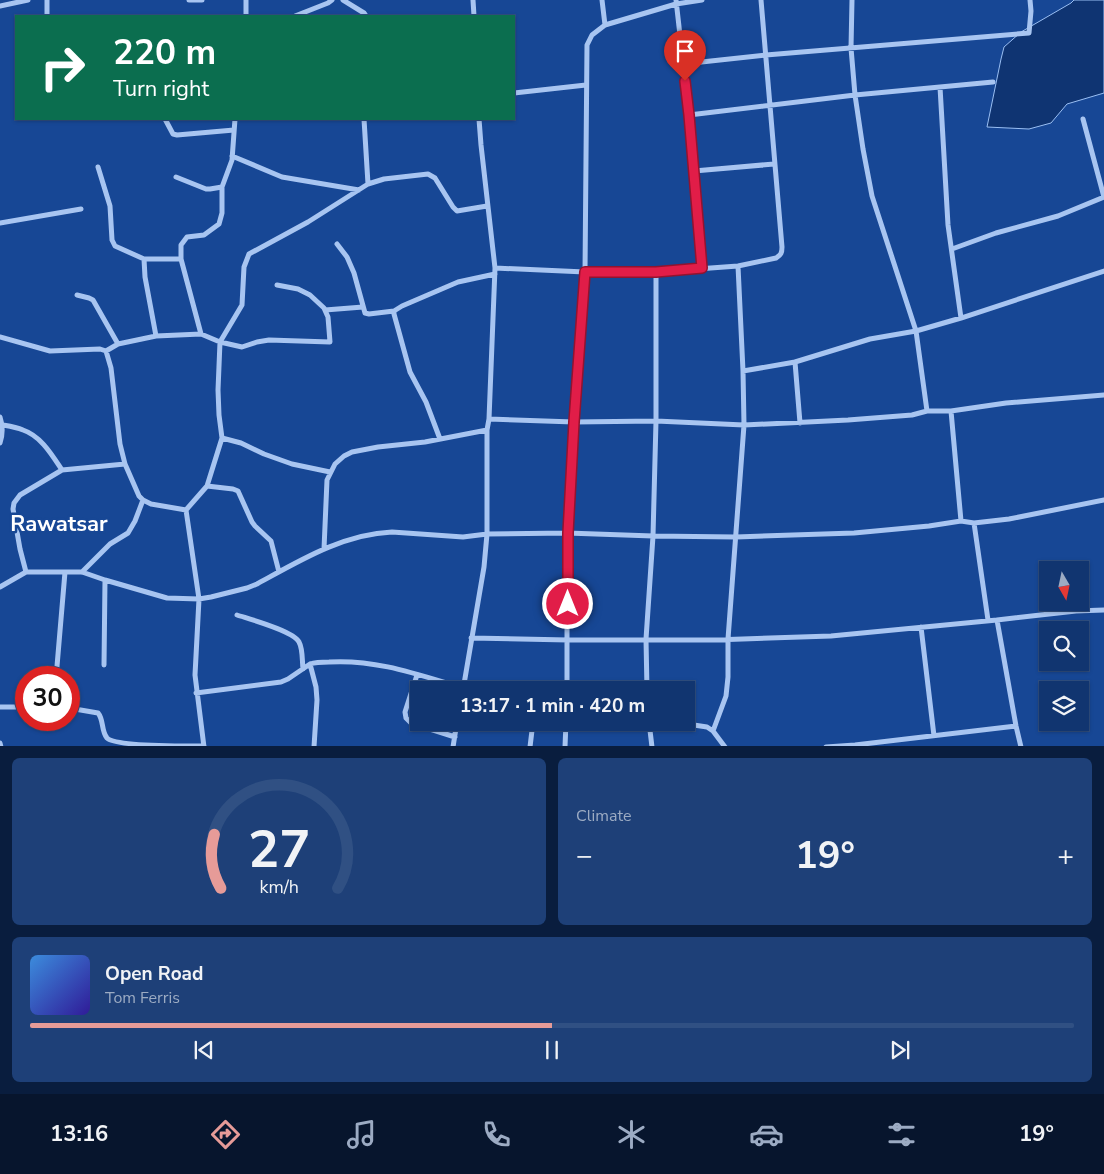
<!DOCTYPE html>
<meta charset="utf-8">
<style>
body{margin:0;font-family:"Nunito Sans",sans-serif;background:#1e4078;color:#f1f3f6;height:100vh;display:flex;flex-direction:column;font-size:19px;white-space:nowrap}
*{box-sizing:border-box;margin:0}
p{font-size:16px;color:#9cabc3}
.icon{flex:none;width:28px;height:28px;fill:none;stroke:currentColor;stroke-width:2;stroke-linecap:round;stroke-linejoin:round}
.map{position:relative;height:746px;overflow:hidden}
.drawer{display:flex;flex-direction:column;gap:12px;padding:12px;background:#091d3e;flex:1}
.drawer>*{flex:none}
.banner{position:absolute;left:15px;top:15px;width:500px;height:105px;border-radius:0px;box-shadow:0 1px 4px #0004,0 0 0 1px #305083;background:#0b6e4f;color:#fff;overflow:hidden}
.needle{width:32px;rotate:171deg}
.tools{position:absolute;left:1039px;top:561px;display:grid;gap:10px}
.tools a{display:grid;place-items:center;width:50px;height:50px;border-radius:0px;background:#113570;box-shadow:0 1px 4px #0004,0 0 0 1px #305083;font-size:25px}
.speed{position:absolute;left:15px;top:666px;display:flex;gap:10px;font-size:25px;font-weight:700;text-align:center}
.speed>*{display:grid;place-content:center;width:65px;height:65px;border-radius:50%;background:#113570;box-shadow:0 1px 4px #0004,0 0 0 1px #305083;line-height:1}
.speed .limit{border:8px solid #d22;background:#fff;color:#111}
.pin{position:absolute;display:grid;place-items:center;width:42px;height:42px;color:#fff;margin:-51px -21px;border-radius:50% 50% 50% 0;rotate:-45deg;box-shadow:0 0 5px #0007}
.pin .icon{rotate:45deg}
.me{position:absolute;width:55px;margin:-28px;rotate:0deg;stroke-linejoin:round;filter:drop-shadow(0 0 4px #0008)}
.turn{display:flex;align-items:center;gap:18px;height:105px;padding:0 15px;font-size:22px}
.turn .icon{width:65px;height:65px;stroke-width:2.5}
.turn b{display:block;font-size:35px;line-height:42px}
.big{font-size:38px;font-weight:700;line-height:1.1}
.drawer .tile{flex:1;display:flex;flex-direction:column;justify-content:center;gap:8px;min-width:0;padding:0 18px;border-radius:8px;background:#1e4078}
.drawer .dial{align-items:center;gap:0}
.dial svg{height:130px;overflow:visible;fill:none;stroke:#305083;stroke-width:7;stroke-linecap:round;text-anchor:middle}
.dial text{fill:#f1f3f6;stroke:none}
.song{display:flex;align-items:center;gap:15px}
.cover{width:60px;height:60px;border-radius:8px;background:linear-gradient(135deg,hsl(210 70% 55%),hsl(250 70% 35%))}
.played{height:5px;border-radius:2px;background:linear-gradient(90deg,#e69b98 50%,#305083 50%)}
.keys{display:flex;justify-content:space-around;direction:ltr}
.heat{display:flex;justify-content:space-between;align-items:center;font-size:28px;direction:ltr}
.drawer .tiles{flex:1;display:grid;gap:12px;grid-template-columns:1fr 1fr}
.tile:last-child{grid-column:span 2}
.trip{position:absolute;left:410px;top:681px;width:285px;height:50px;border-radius:0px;background:#113570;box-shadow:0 1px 4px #0004,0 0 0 1px #305083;font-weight:700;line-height:50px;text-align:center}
.tab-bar{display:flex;height:80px;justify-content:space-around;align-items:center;background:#07152d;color:#9cabc3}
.tab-bar .icon{width:35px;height:35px}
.tab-bar .active{color:#e69b98}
.tab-bar b{font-size:22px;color:#f1f3f6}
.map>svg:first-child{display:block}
.water{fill:#0f3472;stroke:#9abff3}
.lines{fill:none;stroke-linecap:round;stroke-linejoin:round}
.street{stroke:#a8c5f1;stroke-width:5}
.route-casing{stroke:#92132f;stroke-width:12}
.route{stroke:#e11d48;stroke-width:9}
.labels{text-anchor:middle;stroke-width:5;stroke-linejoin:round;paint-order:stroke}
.district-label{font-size:22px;font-weight:bold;fill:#fff;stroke:#174795}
</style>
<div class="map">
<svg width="1104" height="747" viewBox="0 0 1104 747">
<rect width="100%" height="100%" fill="#174795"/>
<path class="water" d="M1074 0H1104V93L1067 104 1051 123 1029 129 987 127 1001 59 1004 47 1021 32 1071 3Z"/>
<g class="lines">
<path class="street" d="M47 0V16
M189 0H202
M343 0 364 13 366 16
M473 0 474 16
M602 0 605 25
M676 0 689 115 702 268
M852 0 851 48 855 95 863 149 872 196 916 331 927 411
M0 6 28 0
M246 16V0
M295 16 328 3 332 0
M683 64 766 55 1029 33 1031 11 1030 0
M940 87 948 225 961 318
M514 93 586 85
M689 115 855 95 993 82
M165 119 173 134 177 135 234 130
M364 119 368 184 384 179 428 174 435 178 453 207 457 211 487 206
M1083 119 1104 197
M232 156 282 177 359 190
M98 167 110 206 112 240 115 246 144 259H181
M694 171 774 164
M176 177 206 189H210L222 187 232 160 235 119
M0 223 81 209
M337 244 347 257 354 273 365 313 369 314 394 311
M952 249 996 233 1058 216 1104 197
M144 259 145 277 156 336
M495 268 585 272H656L738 266 776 258C781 255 782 253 782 247L761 0
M77 295 89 298 93 300 118 344
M325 310 363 307
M201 334 181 259V245L187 237 204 235 219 224 222 213V187
M0 337 50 351 100 349 106 351
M743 371 795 362
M951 411 961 521
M0 417C3 426 3 434 0 443
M489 419 574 422 656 421 744 425 848 420 912 415 927 411H951L1006 403 1104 395
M800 423 795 362 870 339 916 331 961 318 1104 271
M3 425C9 426 16 427 23 430 41 436 52 455 62 470
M222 438 241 443 264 454 292 464 330 472
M440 439 426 402 410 372 394 314V311L402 306 458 282 495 274
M207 486 233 489 238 491 252 522 255 526 271 541 279 572
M143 500 139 496 125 464 120 444 111 368 106 351 118 344 156 336 201 334 220 342 242 347 257 342 269 340 330 342 328 317 324 308 310 295 298 289 277 285
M186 510 199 599 195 675 204 747
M974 523 988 620
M324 549 327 480 335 464 344 456 352 452 378 447 425 442 487 430
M26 572 20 549 13 509 14 503 20 495 62 470 125 464
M82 572 110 544 128 533 135 521 143 500 151 504 186 510 207 486 222 438 219 415 218 390 220 342 242 305 244 267 249 254 308 222 368 184
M0 587 26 572H82L105 580 167 598 199 599 211 597 247 588 257 584C299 561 343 534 392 532L463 537 487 534 567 533 653 536 736 537 854 533 929 526 961 521 974 523 1009 519 1104 500
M237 615C249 619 294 631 299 642 303 649 302 661 303 669
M997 620 1016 726 1021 747
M921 627 934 736
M471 638 568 640H714L831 636 997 620 1076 611 1104 610
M104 665 105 580
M417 675 405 712 406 718 411 723 455 737
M56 678 65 572
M463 690 484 567 487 534V430L489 419 495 268 481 145 479 119
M567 690V533L574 422 585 272 587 45 592 35 605 25 676 4 702 0
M647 690 646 639 653 536 656 421V272
M196 693 281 682 288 679 310 664
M0 707H26
M69 708 98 713C104 720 101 731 107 738 116 747 187 746 204 746
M649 722 652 747
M674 722 707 727 713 731 725 747
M713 731 726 696 728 677V639L744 425 743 371 738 266
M0 743 1 747
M314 747 317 700 316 687 310 664C316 662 323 662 329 662 376 659 419 675 463 688
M453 747 457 722
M530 747 533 722
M565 747 566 722
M826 747 855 745 1016 726"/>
</g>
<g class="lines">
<g class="route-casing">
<path id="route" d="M568 604V533L574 422 585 272H656L702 268 689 115 685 81"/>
</g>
<use href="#route" class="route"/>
</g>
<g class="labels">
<g class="district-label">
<text x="59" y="531">Rawatsar</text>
</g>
</g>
</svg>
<div class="tools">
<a><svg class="needle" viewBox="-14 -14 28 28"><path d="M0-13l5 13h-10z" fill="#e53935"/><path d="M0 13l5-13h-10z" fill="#9cabc3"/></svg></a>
<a><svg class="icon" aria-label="search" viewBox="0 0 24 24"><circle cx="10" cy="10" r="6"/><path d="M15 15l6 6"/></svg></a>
<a><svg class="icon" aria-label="layers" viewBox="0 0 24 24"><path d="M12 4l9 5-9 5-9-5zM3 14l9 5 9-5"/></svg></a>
</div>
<div class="speed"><div class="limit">30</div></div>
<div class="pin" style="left:685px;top:81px;background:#d93025"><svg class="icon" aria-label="arrive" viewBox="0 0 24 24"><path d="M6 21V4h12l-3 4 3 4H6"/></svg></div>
<svg class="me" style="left:568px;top:604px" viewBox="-20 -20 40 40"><circle r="17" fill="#e11d48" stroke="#fff" stroke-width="3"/><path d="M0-11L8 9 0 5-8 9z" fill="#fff"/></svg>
<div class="trip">13:17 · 1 min · 420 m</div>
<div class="banner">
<div class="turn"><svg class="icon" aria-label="right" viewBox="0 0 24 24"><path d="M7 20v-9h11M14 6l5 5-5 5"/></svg><div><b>220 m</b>Turn right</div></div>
</div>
</div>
<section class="drawer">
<div class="tiles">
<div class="tile dial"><svg viewBox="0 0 100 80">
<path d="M14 69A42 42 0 1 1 86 69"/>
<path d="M14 69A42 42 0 0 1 10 36" stroke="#e69b98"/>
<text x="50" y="56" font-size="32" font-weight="700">27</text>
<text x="50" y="72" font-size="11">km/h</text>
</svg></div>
<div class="tile"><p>Climate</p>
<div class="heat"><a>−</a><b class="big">19°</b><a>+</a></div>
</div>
<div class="tile">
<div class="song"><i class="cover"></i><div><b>Open Road</b><p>Tom Ferris</p></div></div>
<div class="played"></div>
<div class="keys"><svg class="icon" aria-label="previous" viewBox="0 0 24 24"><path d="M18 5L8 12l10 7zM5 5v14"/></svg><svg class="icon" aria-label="pause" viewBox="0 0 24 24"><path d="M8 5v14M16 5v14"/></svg><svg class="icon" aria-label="next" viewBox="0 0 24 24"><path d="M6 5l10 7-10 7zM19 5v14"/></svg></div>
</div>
</div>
</section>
<nav class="tab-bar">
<b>13:16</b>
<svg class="icon active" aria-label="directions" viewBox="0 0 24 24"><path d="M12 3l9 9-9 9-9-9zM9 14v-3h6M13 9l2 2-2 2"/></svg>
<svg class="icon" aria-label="music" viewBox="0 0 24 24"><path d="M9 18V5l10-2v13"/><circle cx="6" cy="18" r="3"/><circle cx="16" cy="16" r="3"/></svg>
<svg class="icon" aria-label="phone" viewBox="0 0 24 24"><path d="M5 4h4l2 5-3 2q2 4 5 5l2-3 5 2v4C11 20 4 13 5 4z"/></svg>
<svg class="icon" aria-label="climate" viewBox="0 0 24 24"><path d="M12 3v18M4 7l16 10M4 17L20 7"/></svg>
<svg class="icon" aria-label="car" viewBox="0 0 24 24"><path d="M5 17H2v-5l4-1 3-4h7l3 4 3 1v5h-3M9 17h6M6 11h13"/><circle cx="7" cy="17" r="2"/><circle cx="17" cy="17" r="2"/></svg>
<svg class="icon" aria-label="filters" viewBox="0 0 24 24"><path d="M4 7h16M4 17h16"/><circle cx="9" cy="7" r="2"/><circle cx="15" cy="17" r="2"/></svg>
<b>19°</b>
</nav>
